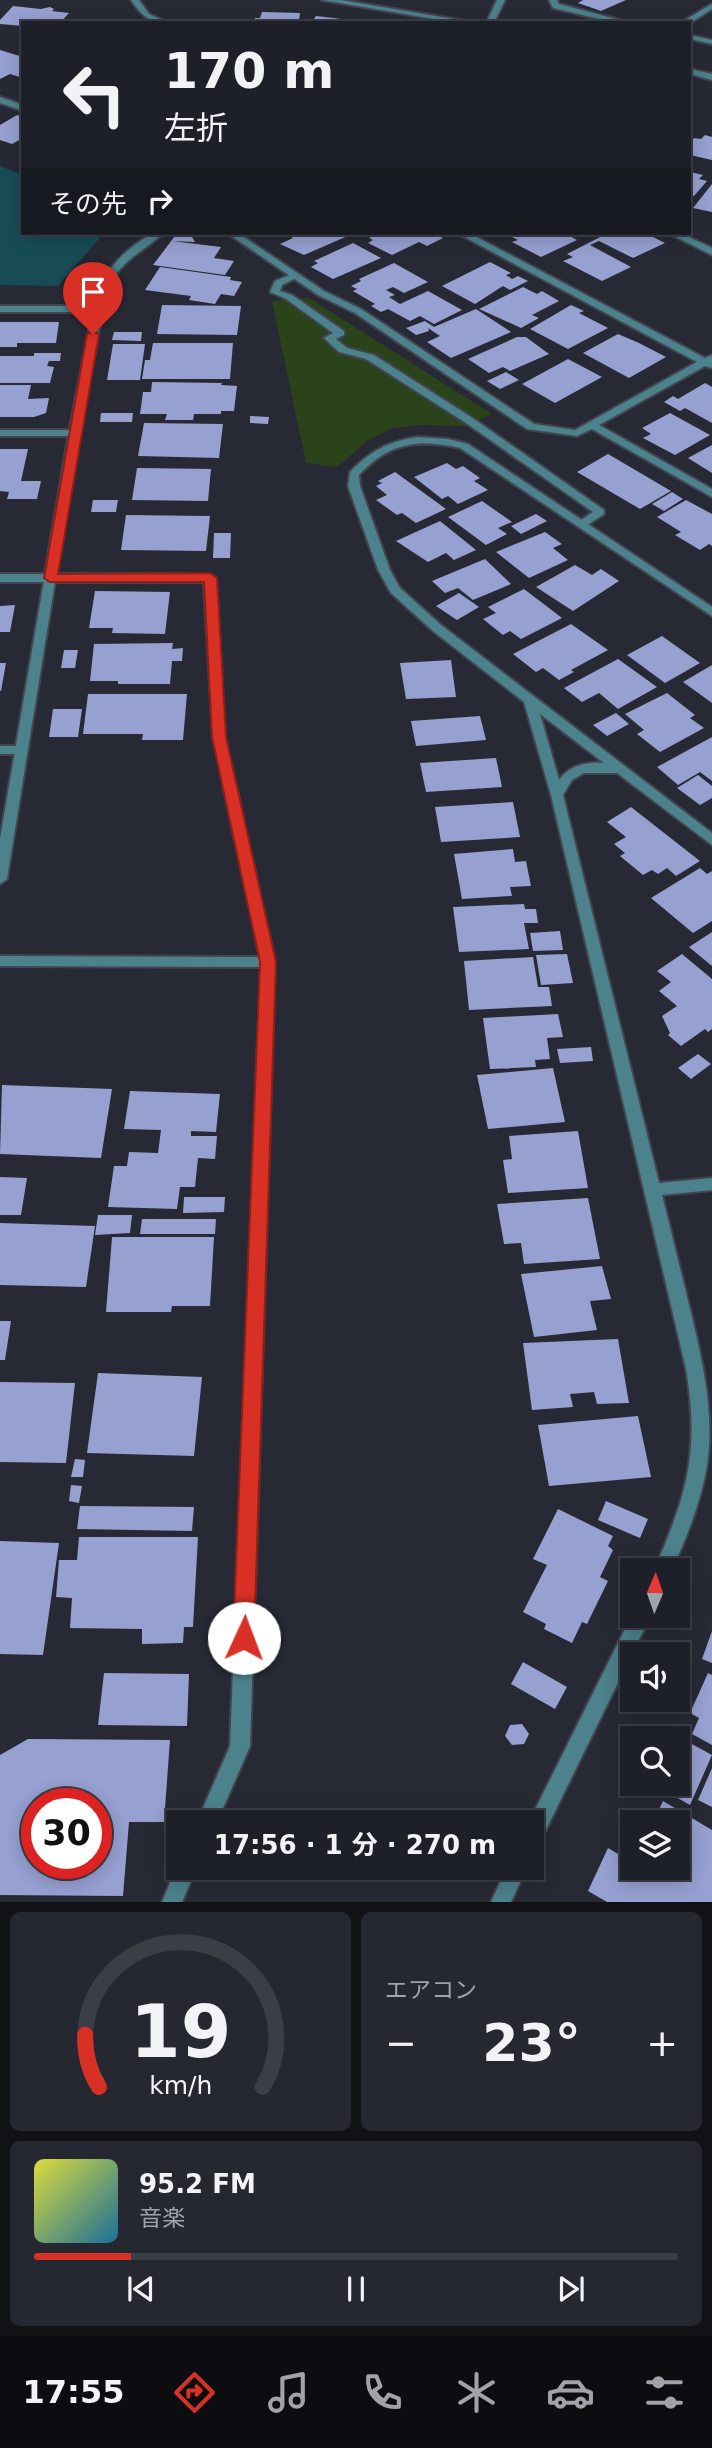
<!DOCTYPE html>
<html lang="ja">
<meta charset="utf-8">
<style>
body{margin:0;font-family:"DejaVu Sans","Noto Sans JP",sans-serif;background:#252830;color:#f1f3f6;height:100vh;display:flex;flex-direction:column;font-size:26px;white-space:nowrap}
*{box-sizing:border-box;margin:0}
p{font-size:23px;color:#a0a3a8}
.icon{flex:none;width:38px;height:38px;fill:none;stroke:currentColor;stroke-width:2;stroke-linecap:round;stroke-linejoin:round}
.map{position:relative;height:1902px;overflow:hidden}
.drawer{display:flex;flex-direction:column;gap:10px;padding:10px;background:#101216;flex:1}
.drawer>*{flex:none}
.hud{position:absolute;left:21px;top:21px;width:670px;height:214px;border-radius:0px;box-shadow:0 4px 18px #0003,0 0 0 2px #3b3e45;background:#1d2028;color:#f1f3f6;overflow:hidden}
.needle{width:46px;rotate:2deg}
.buttons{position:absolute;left:620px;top:1558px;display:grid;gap:14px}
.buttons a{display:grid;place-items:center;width:70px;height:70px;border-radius:0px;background:#1d2028;box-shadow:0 4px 18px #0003,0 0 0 2px #3b3e45;font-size:35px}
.speed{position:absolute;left:21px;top:1788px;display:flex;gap:14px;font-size:35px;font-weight:700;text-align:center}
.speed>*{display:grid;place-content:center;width:91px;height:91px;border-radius:50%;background:#1d2028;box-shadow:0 4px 18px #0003,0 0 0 2px #3b3e45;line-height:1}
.speed .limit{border:10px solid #d22;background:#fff;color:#111}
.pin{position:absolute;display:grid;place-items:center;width:60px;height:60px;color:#fff;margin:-72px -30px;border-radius:50% 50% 50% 0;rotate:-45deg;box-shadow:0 0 7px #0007}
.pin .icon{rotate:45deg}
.me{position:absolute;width:77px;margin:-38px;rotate:2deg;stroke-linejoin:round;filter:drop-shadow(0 0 5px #0008)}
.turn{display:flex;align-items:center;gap:24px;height:147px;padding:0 28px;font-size:32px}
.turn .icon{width:91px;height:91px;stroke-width:2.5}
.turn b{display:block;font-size:49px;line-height:60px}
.then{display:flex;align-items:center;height:66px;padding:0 28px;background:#0003;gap:14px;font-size:26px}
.big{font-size:52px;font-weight:700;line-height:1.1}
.drawer .tile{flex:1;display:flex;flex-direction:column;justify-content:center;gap:10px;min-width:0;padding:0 24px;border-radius:10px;background:#252830}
.drawer .dial{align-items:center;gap:0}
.dial svg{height:182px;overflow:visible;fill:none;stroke:#3b3e45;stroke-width:7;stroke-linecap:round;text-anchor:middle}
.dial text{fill:#f1f3f6;stroke:none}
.song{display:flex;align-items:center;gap:21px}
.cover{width:84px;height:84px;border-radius:10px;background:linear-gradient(135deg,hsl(60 70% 55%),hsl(200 70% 35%))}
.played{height:7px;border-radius:4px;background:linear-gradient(90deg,#d93025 15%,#3b3e45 15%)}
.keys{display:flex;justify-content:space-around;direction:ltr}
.heat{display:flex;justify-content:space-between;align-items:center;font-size:38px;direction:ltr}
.drawer .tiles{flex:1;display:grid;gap:10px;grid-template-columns:1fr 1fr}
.tile:last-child{grid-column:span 2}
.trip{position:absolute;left:166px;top:1810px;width:378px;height:70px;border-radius:0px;background:#1d2028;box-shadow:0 4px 18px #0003,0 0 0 2px #3b3e45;font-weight:700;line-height:70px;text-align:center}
.dock{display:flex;height:112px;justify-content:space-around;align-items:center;background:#0c0d10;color:#a0a3a8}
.dock .icon{width:49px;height:49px}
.dock .on{color:#d93025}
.dock b{font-size:32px;color:#f1f3f6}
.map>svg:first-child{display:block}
.green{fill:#2b431b}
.water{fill:#174c57}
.building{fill:#96a0d1;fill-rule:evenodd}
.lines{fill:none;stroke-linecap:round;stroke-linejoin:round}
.service-casing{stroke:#424550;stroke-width:4}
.pedestrian-casing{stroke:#424550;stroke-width:4}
.minor-casing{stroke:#424550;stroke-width:4}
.tertiary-casing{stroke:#424550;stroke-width:4}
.service{fill:#4c828b;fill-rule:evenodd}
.pedestrian{fill:#4c828b;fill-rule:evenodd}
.minor{fill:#4c828b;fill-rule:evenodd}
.tertiary{fill:#4c828b;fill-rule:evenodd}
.route{fill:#d93025;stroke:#8d1f18;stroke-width:2}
</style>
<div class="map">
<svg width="712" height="1902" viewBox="0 0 712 1902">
<rect width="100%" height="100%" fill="#272a35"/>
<path class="green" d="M309 298 492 414 467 426 422 425 393 428 368 440 337 467 306 463 272 301Z"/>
<path class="water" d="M0 166 23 175V233H104L58 286 0 285Z"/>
<path class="building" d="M583 0H626L601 11 578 3Z
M13 6 41 9 50 7 54 9 52 11 69 13 60 23H23V26L0 24V20Z
M262 12 300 13 299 21 295 23H254L255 18H260Z
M316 16 359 21V23H311Z
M0 50 23 57V78L10 74 0 79Z
M17 115 23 117V138L12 144 0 140V125Z
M705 135 712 137V160L690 155V143L694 138 701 139Z
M690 172 703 175 699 179 707 181 694 196 690 194Z
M712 184V212L693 208Z
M284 233H345L350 235 304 255 280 244 293 238Z
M380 233H431L443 238 427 246 419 242 392 255 368 243 373 240 369 238Z
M517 233H564L577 240 541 257 512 242 518 240 510 236Z
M608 233H645L665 243 633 258 599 241 590 245 631 267 602 281 563 261 573 257 567 254Z
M175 236 192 237 195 242 172 241 221 247 214 258 234 261 225 275 153 265Z
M353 243 381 258 333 279 311 267 318 263 314 261Z
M490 262 511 273 506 275 512 279 518 276 528 281 510 290 503 286 475 304 442 286Z
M394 263 428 282 404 293 393 287 386 290 395 295 389 297 400 304 428 291 462 310 434 324 420 316 410 321 388 309 381 312 371 306 375 304 353 291 357 289 351 286 361 281 359 279Z
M160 267 231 277 230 280 242 282 234 296 221 294 215 304 189 300 191 296 145 290Z
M523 287 537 294 542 291 559 301 532 315 539 318 521 328 479 309Z
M162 305 241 306 237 335 157 334Z
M571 305 584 311 579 313 608 328 568 349 530 329Z
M476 309 511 332 451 358 427 342 440 336 428 328 429 331 416 335 406 328 425 321 434 327Z
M0 322H59L56 343H17V347H0Z
M114 332H142L141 341 112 340Z
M618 334 639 343 666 357 629 378 583 353Z
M517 337H526L549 354 510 371 503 367 489 373 468 359Z
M153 343H233L230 379H142L145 360H150Z
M113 344H145L140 380H107Z
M34 353H61L60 361H49L47 366 54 367 50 383H0V356H34Z
M568 359 602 377 555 403 522 384Z
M506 372 519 380 500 389 487 381Z
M152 382 222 383 221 385 237 386 234 411H221V414H194L193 420H165L167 414H140L143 392H151Z
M705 383 712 387V423L685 408 680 411 664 402 673 396 678 399Z
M0 385H31L28 399 49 398 46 413 34 417H0Z
M101 413H133L132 422H100Z
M670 413 710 435 675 455 643 438 651 434 642 428Z
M250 416 269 417 268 424 250 423Z
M144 423 223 424 219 458 138 456Z
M712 445V473L688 458Z
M0 449H28L21 481H41L37 499H7L9 492 0 491Z
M608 454 671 491 640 509 577 472Z
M447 463 456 469 463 466 480 478 474 481 488 490 458 504 448 496 442 499 414 477Z
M137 468 211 469 208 501 132 500Z
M395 472 446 509 416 523 402 513 397 515 376 500 387 495 376 486 382 483 378 481Z
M672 492 683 499 664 511 652 504Z
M93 500H118L116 512H91Z
M686 500 712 514V546L709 544 700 550 675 535 681 532 657 517Z
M482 501 512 522 498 528 507 534 486 545 448 517Z
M536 514 547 521 521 534 511 526Z
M126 515 210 516 206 551 121 550Z
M440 521 476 550 454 560 446 553 428 562 396 541Z
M545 532 562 544 553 548 568 560 529 578 496 552Z
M214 533H231L230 558H213Z
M485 559 511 584 473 600 458 588 445 593 432 581Z
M575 565 592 575 601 569 619 581 573 611 536 587Z
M524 589 562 618 521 639 510 631 503 635 483 619 496 613 488 607Z
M95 591 170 592 165 634 112 633 113 628H89Z
M459 593 479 607 457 620 436 606Z
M15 605 10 632H0V606Z
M571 624 608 650 571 670 574 672 559 680 543 668 536 672 513 654Z
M662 636 700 663 665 683 627 655Z
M173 643 172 649 183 648 182 661H172L170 684H118V681H90L94 644Z
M64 650H78L75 668H61Z
M618 659 657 687 618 709 599 693 582 702 564 688Z
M451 660 456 697 406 699 400 663Z
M0 663H6L1 691H0Z
M712 665V703L683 682Z
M667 693 695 715 690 718 704 728 660 752 637 734 644 730 625 714Z
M88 694H187L183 740H142L143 734H83Z
M53 709H82L78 737H49Z
M616 713 629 724 607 736 593 725Z
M480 716 486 740 416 746 411 721Z
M712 737V781L700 772 678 785 657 767Z
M496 758 502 787 426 792 420 763Z
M698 775 712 786V798L700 805 677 788Z
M513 802 520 837 441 842 435 807Z
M631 807 700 861 676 876 667 868 658 874 652 870 643 875 620 856 625 853 614 844 626 837 607 822Z
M513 849 515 862 526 861 531 886 510 887 512 896 462 899 454 854Z
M700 868 707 874 712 871V921L693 933 651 898Z
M524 904 525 909H536L538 923H524L529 949 459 952 453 907Z
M560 931 563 950 533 951 530 933Z
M712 932V966L689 947Z
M567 954 573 983 541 985 536 955Z
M682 954 712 979V1029L708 1032 705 1029 681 1046 668 1035 670 1033 662 1016 677 1006 659 991 671 982 657 971Z
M533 957 538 987H549L552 1006 469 1010 464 961Z
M558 1014 563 1037 547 1038 550 1059 535 1060 536 1067 490 1069 483 1018Z
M591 1047 593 1061 560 1063 557 1049Z
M698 1054 711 1064 691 1079 678 1068Z
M553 1068 565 1122 488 1129 477 1075Z
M2 1085 112 1089 101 1158 0 1154Z
M130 1091 220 1094 216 1132 191 1131V1136H217L215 1159 198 1158 195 1187H180L177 1209 108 1207 114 1166H127L129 1152 158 1153 161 1130 124 1129Z
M578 1131 588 1188 508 1193 503 1160 512 1159 509 1136Z
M0 1177 27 1178 21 1215H0Z
M184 1197H225L224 1212 183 1213Z
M588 1198 600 1259 524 1264 521 1243 504 1244 497 1204Z
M98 1215H132L130 1233 95 1235Z
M142 1219H216L215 1234H140Z
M0 1223 95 1226 86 1287 0 1285Z
M112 1237H214L210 1306H172L171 1312H106Z
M602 1266 611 1299 590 1301 597 1330 534 1337 521 1274Z
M0 1321H11L5 1360H0Z
M618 1339 629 1403 597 1404 594 1392 570 1394 573 1407 532 1410 523 1343Z
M98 1373 202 1377 194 1456 87 1453Z
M0 1382 75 1383 66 1463 0 1462Z
M638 1416 651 1477 549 1486 538 1425Z
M75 1459 85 1460 83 1477H71Z
M71 1485 82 1486 79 1503 69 1501Z
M606 1501 648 1519 640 1538 598 1520Z
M80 1506 194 1507 192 1531 77 1529Z
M558 1509 613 1536 608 1546 613 1550 600 1577 608 1581 587 1624 582 1622 572 1643 544 1629 546 1624 523 1612 547 1565 533 1559Z
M79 1537H198L193 1627H184L183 1643 142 1644V1629L70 1628 72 1598 56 1597 59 1560H77Z
M0 1541 59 1543 43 1655 0 1654Z
M712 1631V1663L702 1659Z
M523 1662 567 1687 555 1709 511 1684Z
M104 1673 189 1674 187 1726 98 1725Z
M708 1673 712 1675V1745L692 1734 699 1718 690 1713Z
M522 1724 529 1734 524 1744 512 1745 505 1736 510 1725Z
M666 1730 712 1755 690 1805 651 1783H677V1738H662Z
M28 1739 170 1740 164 1822H129L123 1896 0 1895V1755ZM37 1804H96V1864H37Z
M712 1768V1807L698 1800Z
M663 1801 712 1830V1902H607L588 1891 608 1848 632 1862V1867H640L653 1875 642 1867H677V1822H653Z"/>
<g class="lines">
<g class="service-casing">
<path id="service" d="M549 0H557L559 4 631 23H616L553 8Z
M712 4V9L690 23H680Z
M690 35 712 40V44L690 39Z"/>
</g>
<g class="pedestrian-casing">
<path id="pedestrian" d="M292 274 300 276 282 285 280 291 292 295 344 331V335L336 339 347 348 374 355 474 419 604 510V514L586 526H578V522L593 512 466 423 366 359 339 352 324 338 333 333 286 299 270 292 275 281Z"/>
</g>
<g class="minor-casing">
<path id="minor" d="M131 0H139L149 14 169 23C149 23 142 16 131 0Z
M497 0H505L494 23H486Z
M0 97 23 105V111L0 103Z
M227 233H238L324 291 361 309 534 424 575 430 697 362 457 233H469L705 358 712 355V368L705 366 599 425 712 489V497L592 429 577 436 527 429 355 313 318 295Z
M668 233H680L712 248V255Z
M0 306H98L103 309 98 312H0Z
M0 430H74L79 433 74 436H0Z
M418 437 448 439 468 444 712 607V616L460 448C418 439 390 442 359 475L360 486 390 570 400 588 441 625 712 833V845L617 773H584L572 780 563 795 659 1183 712 1178V1190L662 1195C671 1232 680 1268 689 1305 700 1350 712 1400 709 1447 706 1490 689 1531 672 1570H654C687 1495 700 1451 686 1369L551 795 524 702 433 631 391 593 378 570 348 486 350 472C370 451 389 441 418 437ZM540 714 604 763C586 762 570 765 559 780Z
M0 574H210L216 578 225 737 275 962 250 1746 217 1822H197L230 1746 261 967 0 966V956L260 957 213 737 204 582H0Z
M0 746H22L28 750 22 754H0Z
M632 1615H651L539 1844 532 1847V1822H529Z
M178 1863V1867H197L182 1902H162Z
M507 1867H527L511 1902H491Z"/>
</g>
<g class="tertiary-casing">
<path id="tertiary" d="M322 0H341L478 23H457Z
M690 69 712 74V80L690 74Z
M153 233H164C140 254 123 258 107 289L79 433 7 879 0 884V839L69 433 97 289C111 264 128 247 153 233Z"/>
</g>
<use href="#service" class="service"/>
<use href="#pedestrian" class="pedestrian"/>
<use href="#minor" class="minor"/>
<use href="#tertiary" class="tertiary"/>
</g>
<path class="route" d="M93 331 99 334 58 574 210 573 217 578 226 737 276 962 254 1638 251 1645 244 1648 236 1645 233 1638 260 962 212 737 204 582H50L44 578 87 334Z"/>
</svg>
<div class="buttons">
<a><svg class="needle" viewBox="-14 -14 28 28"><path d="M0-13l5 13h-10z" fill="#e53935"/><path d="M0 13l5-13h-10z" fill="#a0a3a8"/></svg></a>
<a><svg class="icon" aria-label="sound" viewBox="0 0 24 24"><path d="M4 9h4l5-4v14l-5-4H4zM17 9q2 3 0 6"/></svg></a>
<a><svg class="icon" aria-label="search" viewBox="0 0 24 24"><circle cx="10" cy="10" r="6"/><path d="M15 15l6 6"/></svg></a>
<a><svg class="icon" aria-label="layers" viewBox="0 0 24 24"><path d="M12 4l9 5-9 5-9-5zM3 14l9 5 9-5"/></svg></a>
</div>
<div class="speed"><div class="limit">30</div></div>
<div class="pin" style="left:93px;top:334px;background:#d93025"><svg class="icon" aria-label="arrive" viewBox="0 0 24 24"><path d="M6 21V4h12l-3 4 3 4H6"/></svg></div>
<svg class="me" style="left:244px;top:1638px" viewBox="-20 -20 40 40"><circle r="19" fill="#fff"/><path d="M0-13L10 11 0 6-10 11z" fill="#d93025"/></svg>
<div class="trip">17:56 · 1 分 · 270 m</div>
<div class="hud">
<div class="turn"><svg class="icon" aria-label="left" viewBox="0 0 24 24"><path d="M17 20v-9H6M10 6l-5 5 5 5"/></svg><div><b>170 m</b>左折</div></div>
<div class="then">その先<svg class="icon" aria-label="right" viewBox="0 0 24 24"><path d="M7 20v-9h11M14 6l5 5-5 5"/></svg></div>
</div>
</div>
<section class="drawer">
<div class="tiles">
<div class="tile dial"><svg viewBox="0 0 100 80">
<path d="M14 69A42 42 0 1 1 86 69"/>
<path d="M14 69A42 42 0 0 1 8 46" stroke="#d93025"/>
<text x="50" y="56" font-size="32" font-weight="700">19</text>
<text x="50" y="72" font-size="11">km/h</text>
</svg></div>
<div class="tile"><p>エアコン</p>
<div class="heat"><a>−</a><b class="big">23°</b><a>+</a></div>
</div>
<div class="tile">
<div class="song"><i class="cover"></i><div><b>95.2 FM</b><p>音楽</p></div></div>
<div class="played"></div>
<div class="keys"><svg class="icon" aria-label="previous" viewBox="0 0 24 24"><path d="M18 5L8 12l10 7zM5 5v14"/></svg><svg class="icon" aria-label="pause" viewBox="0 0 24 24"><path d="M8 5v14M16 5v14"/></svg><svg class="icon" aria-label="next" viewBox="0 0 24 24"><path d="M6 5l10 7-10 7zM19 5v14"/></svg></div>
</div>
</div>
</section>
<nav class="dock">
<b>17:55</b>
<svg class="icon on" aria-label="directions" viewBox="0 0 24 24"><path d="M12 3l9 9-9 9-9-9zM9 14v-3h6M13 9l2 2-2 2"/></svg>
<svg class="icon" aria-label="music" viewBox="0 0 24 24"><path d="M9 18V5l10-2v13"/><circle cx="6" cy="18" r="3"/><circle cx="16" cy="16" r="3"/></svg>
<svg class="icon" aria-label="phone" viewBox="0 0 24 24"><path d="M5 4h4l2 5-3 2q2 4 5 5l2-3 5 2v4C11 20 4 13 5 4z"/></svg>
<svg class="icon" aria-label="climate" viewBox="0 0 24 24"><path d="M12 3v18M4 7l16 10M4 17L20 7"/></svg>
<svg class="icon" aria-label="car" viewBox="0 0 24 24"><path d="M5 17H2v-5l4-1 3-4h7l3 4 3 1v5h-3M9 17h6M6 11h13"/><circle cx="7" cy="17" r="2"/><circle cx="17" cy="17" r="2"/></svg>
<svg class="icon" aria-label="filters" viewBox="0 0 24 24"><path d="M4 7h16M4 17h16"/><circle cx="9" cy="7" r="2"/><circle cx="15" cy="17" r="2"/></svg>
</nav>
